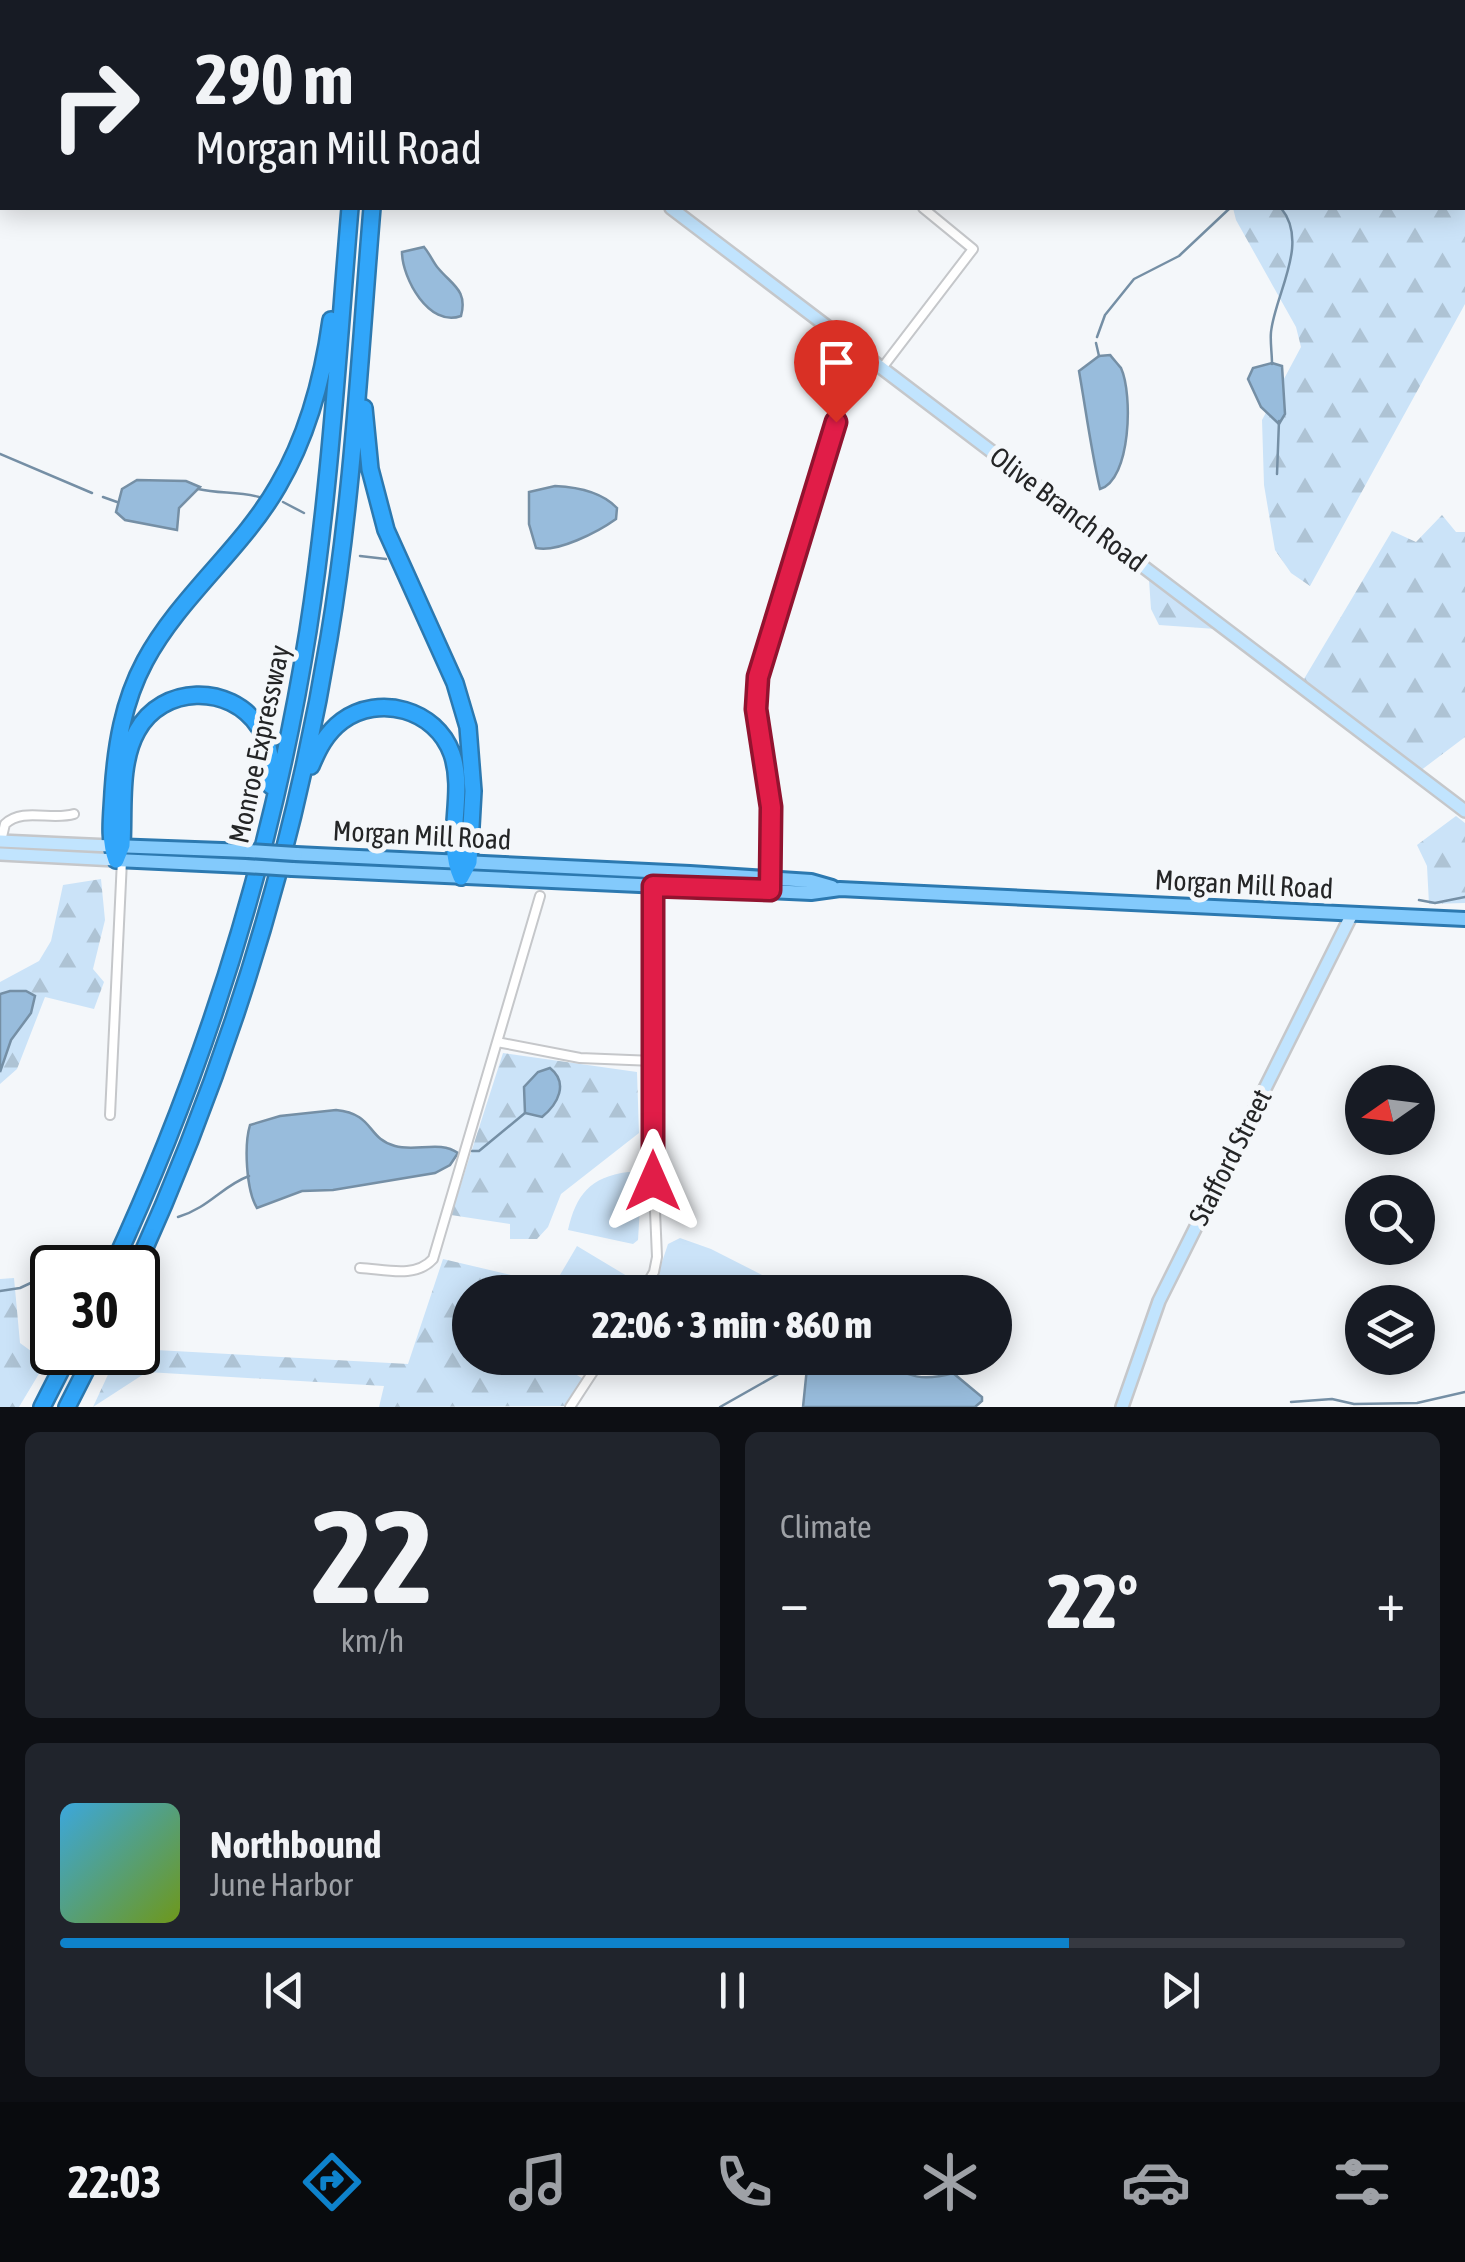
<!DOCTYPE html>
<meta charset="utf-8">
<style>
body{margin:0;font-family:"Asap Condensed",sans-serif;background:#20242c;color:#f1f3f6;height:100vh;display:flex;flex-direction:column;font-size:38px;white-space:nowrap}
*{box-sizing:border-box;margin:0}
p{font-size:32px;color:#9ea1a6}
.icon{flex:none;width:55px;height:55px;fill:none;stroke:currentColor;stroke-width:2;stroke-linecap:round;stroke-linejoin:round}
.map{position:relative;height:1407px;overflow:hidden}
.side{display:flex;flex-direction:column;gap:25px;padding:25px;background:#0d0f14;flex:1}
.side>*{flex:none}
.hud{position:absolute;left:0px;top:0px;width:1465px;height:210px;box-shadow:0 5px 25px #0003;background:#171b24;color:#f1f3f6;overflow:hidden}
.needle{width:65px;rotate:256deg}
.fabs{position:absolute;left:1345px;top:1065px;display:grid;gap:20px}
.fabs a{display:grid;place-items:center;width:90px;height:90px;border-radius:50%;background:#171b24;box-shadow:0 5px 25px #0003;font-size:50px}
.speed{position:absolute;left:30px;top:1245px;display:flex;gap:20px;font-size:50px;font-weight:700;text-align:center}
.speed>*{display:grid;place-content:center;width:130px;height:130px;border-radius:50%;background:#171b24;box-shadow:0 5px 25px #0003;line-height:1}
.speed .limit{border:5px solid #111;border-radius:15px;background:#fff;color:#111}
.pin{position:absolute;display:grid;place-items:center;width:85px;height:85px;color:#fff;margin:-102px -42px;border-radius:50% 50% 50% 0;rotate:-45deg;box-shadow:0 0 10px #0007}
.pin .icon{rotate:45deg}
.me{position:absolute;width:110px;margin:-55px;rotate:0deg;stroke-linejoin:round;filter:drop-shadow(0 0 8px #0008)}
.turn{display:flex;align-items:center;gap:35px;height:210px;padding:0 30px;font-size:45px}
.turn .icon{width:130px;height:130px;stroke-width:2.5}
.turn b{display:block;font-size:70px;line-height:85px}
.big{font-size:75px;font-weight:800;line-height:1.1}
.side .widget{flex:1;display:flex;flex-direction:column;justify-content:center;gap:15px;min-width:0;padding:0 35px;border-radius:15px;background:#20242c}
.side .dial{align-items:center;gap:0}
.dial b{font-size:130px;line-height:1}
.song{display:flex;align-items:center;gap:30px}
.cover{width:120px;height:120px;border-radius:15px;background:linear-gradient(135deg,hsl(200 70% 55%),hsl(80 70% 35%))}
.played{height:10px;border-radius:5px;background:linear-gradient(90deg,#0e82cb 75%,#363941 75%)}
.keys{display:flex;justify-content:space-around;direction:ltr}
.heat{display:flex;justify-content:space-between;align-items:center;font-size:55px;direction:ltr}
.side .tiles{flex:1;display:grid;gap:25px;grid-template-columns:1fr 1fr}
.widget:last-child{grid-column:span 2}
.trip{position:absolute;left:452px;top:1275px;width:560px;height:100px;border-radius:50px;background:#171b24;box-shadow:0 5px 25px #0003;font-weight:800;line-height:100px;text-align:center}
.tab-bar{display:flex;height:160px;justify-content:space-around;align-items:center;background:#090b0e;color:#9ea1a6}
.tab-bar .icon{width:70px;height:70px}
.tab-bar .current{color:#0e82cb}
.tab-bar b{font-size:45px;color:#f1f3f6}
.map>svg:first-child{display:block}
.forest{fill:url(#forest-firs)}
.park{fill:#cbe3f8}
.water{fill:#98bcdc;stroke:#758fa5;stroke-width:2.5}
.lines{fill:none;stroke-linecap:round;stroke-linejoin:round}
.stream{stroke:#758fa5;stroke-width:2.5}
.street-casing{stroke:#c5c7ca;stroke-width:12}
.secondary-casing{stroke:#c5c7ca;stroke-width:16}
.primary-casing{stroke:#2c79b0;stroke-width:18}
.highway-casing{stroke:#2c79b0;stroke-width:20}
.street{stroke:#fff;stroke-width:8}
.secondary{stroke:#c1e4fe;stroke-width:11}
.primary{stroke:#83cafc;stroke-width:12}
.highway{stroke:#31a6fa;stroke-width:15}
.primary-bridge-casing{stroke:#2c79b0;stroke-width:18;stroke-linecap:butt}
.primary-bridge{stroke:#83cafc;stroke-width:12}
.route-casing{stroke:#92132f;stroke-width:25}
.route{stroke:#e11d48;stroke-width:18}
.labels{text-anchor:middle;stroke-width:10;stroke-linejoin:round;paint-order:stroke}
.street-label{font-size:28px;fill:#242526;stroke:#f4f7fa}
</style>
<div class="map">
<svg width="1465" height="1407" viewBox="0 0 1465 1407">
<defs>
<pattern id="forest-firs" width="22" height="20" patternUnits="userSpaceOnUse" patternTransform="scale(2.5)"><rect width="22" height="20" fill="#cbe3f8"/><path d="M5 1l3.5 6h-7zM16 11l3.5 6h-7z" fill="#aec3d4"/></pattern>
</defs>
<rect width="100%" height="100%" fill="#f4f7fa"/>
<path class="forest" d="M1207 0H1465V304L1310 586 1291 573 1275 550 1264 485 1262 420 1301 347 1296 327 1236 220 1233 208H1462V2H1206Z
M1442 515 1456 532H1465V737L1420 771 1304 679 1392 531 1416 542Z
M1149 580 1216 629 1159 625 1151 609Z
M1456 816 1465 823V903L1429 904 1427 866 1417 845Z
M101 879 105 920 93 969 104 982 94 1009 45 997 17 1069 0 1084V982L39 961 51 941 63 885Z
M503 1053 637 1072 639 1133 561 1194 548 1227 537 1239H510V1224L451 1215Z
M443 1259 511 1275 502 1292H470V1358H549L585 1380 565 1406 379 1407 384 1386 147 1372 93 1407 118 1353 138 1352V1349L408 1364Z
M14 1278 20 1343 46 1362 19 1407H0V1279Z"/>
<path class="park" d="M628 1172 642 1173 638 1240 633 1244 568 1230C576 1195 590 1177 628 1172Z
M680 1238 711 1249 774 1281 773 1292H652L668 1244Z
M577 1246 637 1282 631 1292H550Z"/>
<path class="water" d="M424 247C430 254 433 262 438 268 452 285 468 290 461 316 429 328 402 278 402 252Z
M1110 355C1111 356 1120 367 1121 368 1133 394 1131 480 1100 489 1091 450 1086 411 1079 371L1099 356Z
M1272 363 1282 366 1285 414 1279 424 1261 407 1248 379 1253 368Z
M137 480 186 481 200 487 179 508 177 530 125 520 116 512 122 489Z
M555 486C576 487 601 491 617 508L616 519C598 532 557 553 536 548L529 524V492Z
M10 991H26L35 996 31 1013 11 1040 0 1072V994Z
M550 1068C569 1083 558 1104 542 1117L525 1113 524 1087 538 1072Z
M336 1110C375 1114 366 1138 395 1146 416 1152 440 1140 458 1153L450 1165 435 1173 333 1190 302 1191 257 1208C246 1190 244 1145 250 1125L280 1116Z
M808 1358H885C906 1379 925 1381 953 1373L982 1397V1401L975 1407H803Z"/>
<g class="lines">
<path class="stream" d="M541 2 546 0
M1178 2V0
M1097 337 1105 315 1134 279 1179 256 1230 208
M1096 343 1099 356
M1272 364C1272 353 1270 342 1271 332 1275 294 1310 243 1281 208
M0 454 92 493
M1277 474 1279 421
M198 489C219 494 238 491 259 497
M103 497 117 502
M283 502 304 513
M360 556 386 559
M1419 900 1435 903 1465 897
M472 1151H479L525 1113
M178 1217C210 1207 222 1186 249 1176
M63 1268 102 1248
M0 1291 20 1288 52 1273
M1291 1402 1332 1399 1354 1404 1417 1403 1465 1392
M720 1407 782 1372 809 1365"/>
<g class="street-casing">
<path id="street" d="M937 0 938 2
M475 2V0
M698 2 700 0
M882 368 973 249 923 208
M1 841 5 824C23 807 51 821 74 814
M770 881 771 807 756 709 758 677 859 351
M497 1042 580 1058 654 1061
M110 1115 122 860
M360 1268C384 1269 415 1279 433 1259L540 896
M642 1292 654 1272 657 1257 653 1164V886
M570 1407 602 1358"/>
</g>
<g class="secondary-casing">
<path id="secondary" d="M398 0 401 2
M671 208 1465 811
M0 841 111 846
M0 854 116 860
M1122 1407 1159 1301 1352 914"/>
</g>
<g class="primary-casing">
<path id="primary" d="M113 846 249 851
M296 854 690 873 811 881 832 887
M116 860 245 866
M292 869 811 893 840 889 1465 919"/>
</g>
<g class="highway-casing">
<path id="highway" d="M366 2V0
M388 2V0
M364 408 370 469 386 530 455 683 468 727 473 791 469 862 461 877
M311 766C318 749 326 733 342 721 379 694 436 709 452 754 466 794 444 839 461 877
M116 860C108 838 112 815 113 792 116 746 123 702 145 661 180 596 242 549 278 486 308 435 323 378 331 320
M116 860 122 845C124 809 119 763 137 731 162 685 230 683 259 727 271 744 272 765 271 786
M112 1268C206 1066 273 851 308 631 330 491 338 349 350 208
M136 1268C227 1067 293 856 329 638 353 496 360 351 372 208
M42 1407 70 1352
M67 1407 95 1352"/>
</g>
<use href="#street" class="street"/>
<use href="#secondary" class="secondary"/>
<use href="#primary" class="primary"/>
<use href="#highway" class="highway"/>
<g class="primary-bridge-casing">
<path id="primary-bridge" d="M249 851 296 854
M245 866 292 869"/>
</g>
<use href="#primary-bridge" class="primary-bridge"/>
</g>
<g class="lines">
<g class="route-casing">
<path id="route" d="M653 1181V886L770 890 771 807 756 709 758 677 836 422"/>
</g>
<use href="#route" class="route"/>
</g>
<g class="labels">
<g class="street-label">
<text transform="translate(1068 509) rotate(37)" y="10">Olive Branch Road</text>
<text transform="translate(259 744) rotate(-78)" y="10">Monroe Expressway</text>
<text transform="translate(422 835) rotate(3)" y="10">Morgan Mill Road</text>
<text transform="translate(1244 884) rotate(3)" y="10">Morgan Mill Road</text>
<text transform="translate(1230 1157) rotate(-63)" y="10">Stafford Street</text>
</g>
</g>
</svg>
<div class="fabs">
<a><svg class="needle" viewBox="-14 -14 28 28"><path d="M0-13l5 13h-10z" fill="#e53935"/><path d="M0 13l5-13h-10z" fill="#9ea1a6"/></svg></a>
<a><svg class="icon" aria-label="search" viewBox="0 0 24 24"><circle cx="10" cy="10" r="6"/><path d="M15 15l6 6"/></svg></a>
<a><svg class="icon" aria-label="layers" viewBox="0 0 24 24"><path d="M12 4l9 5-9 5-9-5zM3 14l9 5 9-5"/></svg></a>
</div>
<div class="speed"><div class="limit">30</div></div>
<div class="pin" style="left:836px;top:422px;background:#d93025"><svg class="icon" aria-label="arrive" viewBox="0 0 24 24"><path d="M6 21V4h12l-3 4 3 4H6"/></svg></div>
<svg class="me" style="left:653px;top:1181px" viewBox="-20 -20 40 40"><path d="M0-17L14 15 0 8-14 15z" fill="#e11d48" stroke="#fff" stroke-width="4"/></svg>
<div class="trip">22:06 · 3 min · 860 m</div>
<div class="hud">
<div class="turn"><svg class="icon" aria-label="right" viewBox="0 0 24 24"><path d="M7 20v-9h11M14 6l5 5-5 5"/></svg><div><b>290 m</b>Morgan Mill Road</div></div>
</div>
</div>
<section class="side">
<div class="tiles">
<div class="widget dial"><b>22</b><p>km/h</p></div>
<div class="widget"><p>Climate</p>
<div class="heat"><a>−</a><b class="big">22°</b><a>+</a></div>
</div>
<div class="widget">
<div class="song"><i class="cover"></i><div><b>Northbound</b><p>June Harbor</p></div></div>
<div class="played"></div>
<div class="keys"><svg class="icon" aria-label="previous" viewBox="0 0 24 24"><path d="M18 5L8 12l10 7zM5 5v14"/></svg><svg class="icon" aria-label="pause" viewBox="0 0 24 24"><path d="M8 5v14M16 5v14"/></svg><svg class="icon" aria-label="next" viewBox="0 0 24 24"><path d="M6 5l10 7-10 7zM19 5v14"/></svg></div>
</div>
</div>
</section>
<nav class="tab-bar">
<b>22:03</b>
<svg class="icon current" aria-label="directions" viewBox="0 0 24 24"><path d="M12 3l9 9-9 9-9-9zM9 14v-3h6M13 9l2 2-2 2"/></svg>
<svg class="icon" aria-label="music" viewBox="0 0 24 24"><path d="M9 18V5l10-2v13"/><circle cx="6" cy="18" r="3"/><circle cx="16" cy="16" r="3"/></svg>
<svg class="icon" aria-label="phone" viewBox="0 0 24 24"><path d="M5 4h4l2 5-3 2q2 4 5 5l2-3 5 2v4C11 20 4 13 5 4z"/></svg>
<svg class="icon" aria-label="climate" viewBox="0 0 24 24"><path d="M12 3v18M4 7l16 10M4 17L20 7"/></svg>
<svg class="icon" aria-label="car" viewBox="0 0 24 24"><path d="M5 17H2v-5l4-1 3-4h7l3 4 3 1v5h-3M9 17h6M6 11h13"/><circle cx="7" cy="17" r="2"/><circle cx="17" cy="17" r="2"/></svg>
<svg class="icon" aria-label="filters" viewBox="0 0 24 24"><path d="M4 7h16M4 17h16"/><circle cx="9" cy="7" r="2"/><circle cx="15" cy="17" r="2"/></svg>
</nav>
